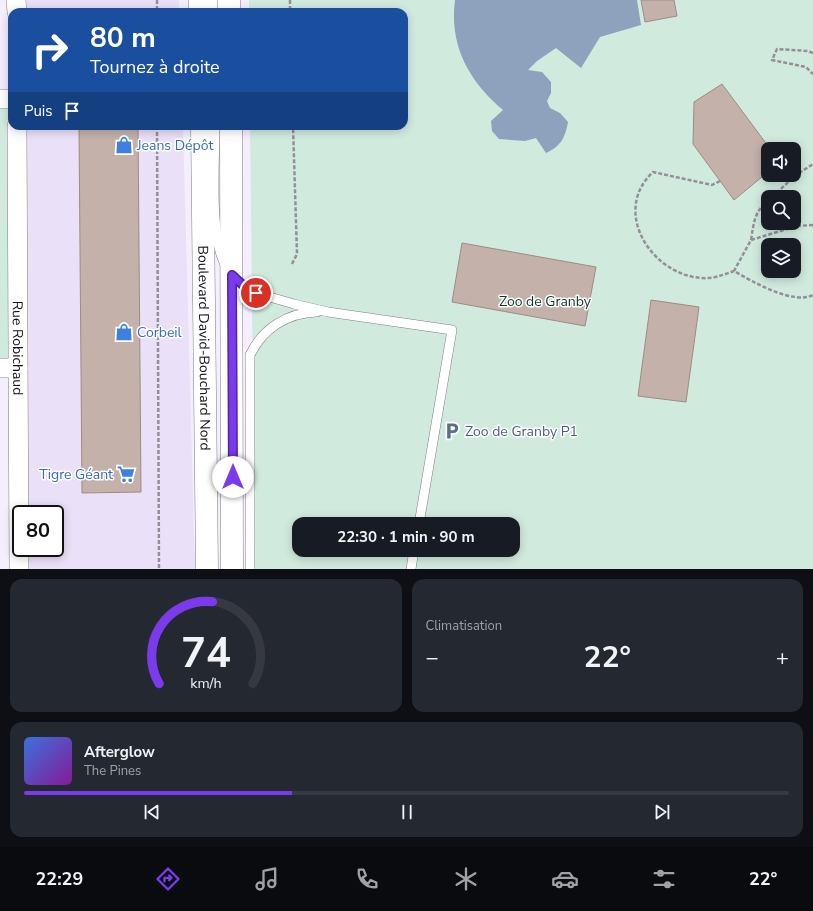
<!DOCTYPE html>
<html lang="fr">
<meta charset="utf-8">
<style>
body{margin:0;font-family:"Nunito Sans",sans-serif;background:#242831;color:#f1f3f6;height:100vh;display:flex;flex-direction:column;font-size:15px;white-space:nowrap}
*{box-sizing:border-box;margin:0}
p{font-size:13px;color:#9ea1a6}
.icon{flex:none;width:22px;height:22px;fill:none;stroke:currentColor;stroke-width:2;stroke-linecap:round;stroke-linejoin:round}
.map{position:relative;height:569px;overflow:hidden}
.sheet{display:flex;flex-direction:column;gap:10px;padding:10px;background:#0d0f14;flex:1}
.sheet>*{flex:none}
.banner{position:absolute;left:8px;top:8px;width:400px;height:122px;border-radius:12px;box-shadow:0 2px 10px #0003;background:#1a4fa0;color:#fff;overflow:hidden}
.tools{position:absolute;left:761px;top:142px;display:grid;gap:8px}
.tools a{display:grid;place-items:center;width:40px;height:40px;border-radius:8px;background:#171b24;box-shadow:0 2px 10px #0003;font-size:20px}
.speed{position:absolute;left:12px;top:505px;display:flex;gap:8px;font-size:20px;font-weight:700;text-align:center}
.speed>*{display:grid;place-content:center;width:52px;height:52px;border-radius:50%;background:#171b24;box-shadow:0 2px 10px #0003;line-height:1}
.speed .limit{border:2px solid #111;border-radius:6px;background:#fff;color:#111}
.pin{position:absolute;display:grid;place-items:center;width:34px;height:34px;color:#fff;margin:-17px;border:2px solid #fff;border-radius:50%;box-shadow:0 1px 4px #0007}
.me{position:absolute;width:44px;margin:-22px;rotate:0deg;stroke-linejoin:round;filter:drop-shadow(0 0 3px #0008)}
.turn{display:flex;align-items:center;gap:14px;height:84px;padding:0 16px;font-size:18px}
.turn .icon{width:52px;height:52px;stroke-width:2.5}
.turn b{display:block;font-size:28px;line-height:34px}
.then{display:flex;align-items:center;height:38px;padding:0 16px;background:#0003;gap:8px;font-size:15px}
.big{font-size:30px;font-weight:700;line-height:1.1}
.sheet .widget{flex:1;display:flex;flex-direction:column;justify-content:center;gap:6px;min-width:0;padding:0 14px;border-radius:12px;background:#242831}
.sheet .dial{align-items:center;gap:0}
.dial svg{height:104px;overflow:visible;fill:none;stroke:#363941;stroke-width:7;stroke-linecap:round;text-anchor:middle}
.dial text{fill:#f1f3f6;stroke:none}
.song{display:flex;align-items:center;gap:12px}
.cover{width:48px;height:48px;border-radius:6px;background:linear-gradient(135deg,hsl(220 70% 55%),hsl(290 70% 35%))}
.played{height:4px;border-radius:2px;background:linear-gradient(90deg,#7c3aed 35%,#363941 35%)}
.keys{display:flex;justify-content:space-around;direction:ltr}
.heat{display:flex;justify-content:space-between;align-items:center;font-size:22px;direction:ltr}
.sheet .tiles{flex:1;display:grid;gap:10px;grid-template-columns:1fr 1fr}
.widget:last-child{grid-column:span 2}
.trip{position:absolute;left:292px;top:517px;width:228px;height:40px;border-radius:12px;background:#171b24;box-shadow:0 2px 10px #0003;font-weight:700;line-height:40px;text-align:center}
.menu{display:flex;height:64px;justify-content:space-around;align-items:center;background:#090b0e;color:#9ea1a6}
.menu .icon{width:28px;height:28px}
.menu .selected{color:#7c3aed}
.menu b{font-size:18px;color:#f1f3f6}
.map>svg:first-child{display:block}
.built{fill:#eae0f8}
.green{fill:#d1eade;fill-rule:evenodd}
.water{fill:#8ea1bd}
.building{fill:#c3b1aa;stroke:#9d8b84}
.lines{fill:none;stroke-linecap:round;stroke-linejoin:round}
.lane-casing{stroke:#817b8a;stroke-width:10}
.street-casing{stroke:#817b8a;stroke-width:20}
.highway-casing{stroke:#817b8a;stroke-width:23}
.path{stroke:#938f99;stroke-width:2.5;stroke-dasharray:4 2;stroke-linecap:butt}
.lane{stroke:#fff;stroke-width:9}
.street{stroke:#fff;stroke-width:19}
.highway{stroke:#fff;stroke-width:22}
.route-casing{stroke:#51269a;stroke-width:10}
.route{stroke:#7c3aed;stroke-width:7}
.labels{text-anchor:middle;stroke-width:3;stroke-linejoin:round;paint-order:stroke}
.shop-label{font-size:14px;fill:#366cbe;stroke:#fff;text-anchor:start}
.park-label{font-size:14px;fill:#073a28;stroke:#fff}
.street-label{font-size:14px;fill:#131016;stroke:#fff}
.service-label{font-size:14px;fill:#4e5e75;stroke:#fff;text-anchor:start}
</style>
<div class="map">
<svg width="813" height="569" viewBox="0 0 813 569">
<rect width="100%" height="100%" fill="#f5effd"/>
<path class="built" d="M27 0H179V12H27Z
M27 126H183L195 569H25V548H55V514H25Z"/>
<path class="green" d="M249 0H813V569H255L250 126H404V12H249ZM768 149H794V175H768ZM768 197H794V223H768ZM768 245H794V271H768ZM299 524H513V550H299Z
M0 89H10L8 369 0 370Z"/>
<path class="water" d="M455 0H637L641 25 600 37 581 68 556 48 537 61 528 70 542 72 551 82V93L547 101 550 108 560 113 568 122C565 138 561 146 546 153L536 138 525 141 499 139 492 131 491 121 503 110C469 81 449 46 455 0Z"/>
<path class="building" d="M641 0H674L677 16 645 22Z
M722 84 768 146V172L734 200 693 144 694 102Z
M79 126H138L141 492 82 493Z
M462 243 596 267 585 326 452 302Z
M651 300 699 307 686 402 638 396Z"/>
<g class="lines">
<g class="lane-casing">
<path id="lane" d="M213 0V12
M215 126C215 161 209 239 226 266
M235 278 246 288 256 293 294 304 328 312 452 330 419 524
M250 569V355C263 328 287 313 317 312
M411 569 414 550"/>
</g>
<g class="street-casing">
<g id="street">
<path d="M16 0 17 12"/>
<path d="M0 99H12"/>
<path id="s1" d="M17 126 19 569"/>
<path d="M0 368H18"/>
</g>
</g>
<g class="highway-casing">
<g id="highway">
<path d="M200 0V12"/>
<path d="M229 0V12"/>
<path id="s2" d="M202 126 207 569"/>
<path d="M231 126 232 569"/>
</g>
</g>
<path class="path" d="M157 0V12
M290 0V12
M813 53 808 51 777 49 772 60 806 67 813 74
M157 126 159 569
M720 181 712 185 653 172C611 211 651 275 702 278 713 279 723 275 734 271
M772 197 796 175 813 164
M813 225 797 226 751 240 734 271C753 282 793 305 813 295
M751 240C754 222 754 213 768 200
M292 264 297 254 293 126"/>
<use href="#lane" class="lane"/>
<use href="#street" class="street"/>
<use href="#highway" class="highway"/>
</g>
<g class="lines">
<g class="route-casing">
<path id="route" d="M233 477 232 275 246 288 256 293"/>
</g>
<use href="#route" class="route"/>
</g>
<defs>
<g id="shop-bare" transform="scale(1.38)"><path d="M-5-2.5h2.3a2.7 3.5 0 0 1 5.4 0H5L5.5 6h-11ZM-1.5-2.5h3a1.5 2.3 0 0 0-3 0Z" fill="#3f7fe0" stroke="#fff" stroke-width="2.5" paint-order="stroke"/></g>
<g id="parking-bare" transform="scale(1.38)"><path d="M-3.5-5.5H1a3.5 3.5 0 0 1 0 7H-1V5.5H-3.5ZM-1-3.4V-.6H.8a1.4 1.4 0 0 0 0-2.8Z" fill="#5c6f8a" stroke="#fff" stroke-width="2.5" paint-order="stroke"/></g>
<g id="supermarket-bare" transform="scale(1.38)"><path d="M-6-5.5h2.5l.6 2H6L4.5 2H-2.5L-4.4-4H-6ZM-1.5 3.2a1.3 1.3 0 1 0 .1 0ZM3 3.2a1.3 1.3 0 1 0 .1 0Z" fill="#3f7fe0" stroke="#fff" stroke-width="2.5" paint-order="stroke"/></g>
</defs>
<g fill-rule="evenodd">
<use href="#shop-bare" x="124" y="145"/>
<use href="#shop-bare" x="124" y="332"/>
<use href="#parking-bare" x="452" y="431"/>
<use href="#supermarket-bare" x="126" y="474"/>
</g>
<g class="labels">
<g class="shop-label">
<text x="137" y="150">Jeans Dépôt</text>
<text x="137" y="337">Corbeil</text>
<text x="113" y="479" text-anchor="end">Tigre Géant</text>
</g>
<g class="park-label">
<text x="545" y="306">Zoo de Granby</text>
</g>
<g class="street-label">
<text dy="5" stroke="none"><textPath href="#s1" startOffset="222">Rue Robichaud</textPath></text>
<text dy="5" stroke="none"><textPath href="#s2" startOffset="222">Boulevard David-Bouchard Nord</textPath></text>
</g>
<g class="service-label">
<text x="465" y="436">Zoo de Granby P1</text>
</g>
</g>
</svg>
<div class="tools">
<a><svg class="icon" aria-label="sound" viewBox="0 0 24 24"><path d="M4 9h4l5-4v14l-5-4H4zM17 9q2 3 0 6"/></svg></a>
<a><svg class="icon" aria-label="search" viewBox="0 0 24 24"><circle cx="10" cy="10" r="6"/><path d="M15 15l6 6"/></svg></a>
<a><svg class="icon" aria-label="layers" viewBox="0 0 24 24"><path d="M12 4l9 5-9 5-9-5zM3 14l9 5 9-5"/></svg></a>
</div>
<div class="speed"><div class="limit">80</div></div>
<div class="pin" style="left:256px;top:293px;background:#d93025"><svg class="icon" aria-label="arrive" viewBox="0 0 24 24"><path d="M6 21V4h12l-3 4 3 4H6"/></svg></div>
<svg class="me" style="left:233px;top:477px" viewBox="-20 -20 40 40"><circle r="19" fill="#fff"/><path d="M0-13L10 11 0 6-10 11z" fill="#7c3aed"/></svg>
<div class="trip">22:30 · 1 min · 90 m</div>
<div class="banner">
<div class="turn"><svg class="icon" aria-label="right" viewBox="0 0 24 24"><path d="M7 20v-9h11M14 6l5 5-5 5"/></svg><div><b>80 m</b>Tournez à droite</div></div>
<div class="then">Puis<svg class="icon" aria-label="arrive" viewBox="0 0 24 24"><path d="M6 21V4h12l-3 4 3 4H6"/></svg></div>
</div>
</div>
<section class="sheet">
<div class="tiles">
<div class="widget dial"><svg viewBox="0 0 100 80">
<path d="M14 69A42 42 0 1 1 86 69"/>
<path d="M14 69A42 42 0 0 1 55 6" stroke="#7c3aed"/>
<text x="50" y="56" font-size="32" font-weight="700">74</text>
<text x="50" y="72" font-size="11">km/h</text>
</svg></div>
<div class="widget"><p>Climatisation</p>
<div class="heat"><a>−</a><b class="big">22°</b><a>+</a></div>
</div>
<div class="widget">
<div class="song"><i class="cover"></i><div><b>Afterglow</b><p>The Pines</p></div></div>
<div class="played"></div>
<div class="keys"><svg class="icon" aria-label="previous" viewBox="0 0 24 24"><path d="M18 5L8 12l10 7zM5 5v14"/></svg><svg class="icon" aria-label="pause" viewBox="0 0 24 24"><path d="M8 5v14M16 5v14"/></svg><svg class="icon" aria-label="next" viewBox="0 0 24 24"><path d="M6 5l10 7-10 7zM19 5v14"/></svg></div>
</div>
</div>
</section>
<nav class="menu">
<b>22:29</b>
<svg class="icon selected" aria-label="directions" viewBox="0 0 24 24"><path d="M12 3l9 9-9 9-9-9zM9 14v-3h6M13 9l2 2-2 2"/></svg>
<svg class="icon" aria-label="music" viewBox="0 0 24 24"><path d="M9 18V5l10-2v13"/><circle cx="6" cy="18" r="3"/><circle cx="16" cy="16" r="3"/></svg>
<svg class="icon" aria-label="phone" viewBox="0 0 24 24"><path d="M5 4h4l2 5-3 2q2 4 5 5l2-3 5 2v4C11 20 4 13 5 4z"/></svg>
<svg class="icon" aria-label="climate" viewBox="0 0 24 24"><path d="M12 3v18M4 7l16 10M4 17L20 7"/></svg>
<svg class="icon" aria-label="car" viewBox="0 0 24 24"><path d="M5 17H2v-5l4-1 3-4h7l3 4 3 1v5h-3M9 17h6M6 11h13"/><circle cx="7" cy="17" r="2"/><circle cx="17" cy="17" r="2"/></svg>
<svg class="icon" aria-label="filters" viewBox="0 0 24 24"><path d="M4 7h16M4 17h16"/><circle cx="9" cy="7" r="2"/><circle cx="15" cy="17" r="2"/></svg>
<b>22°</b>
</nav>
